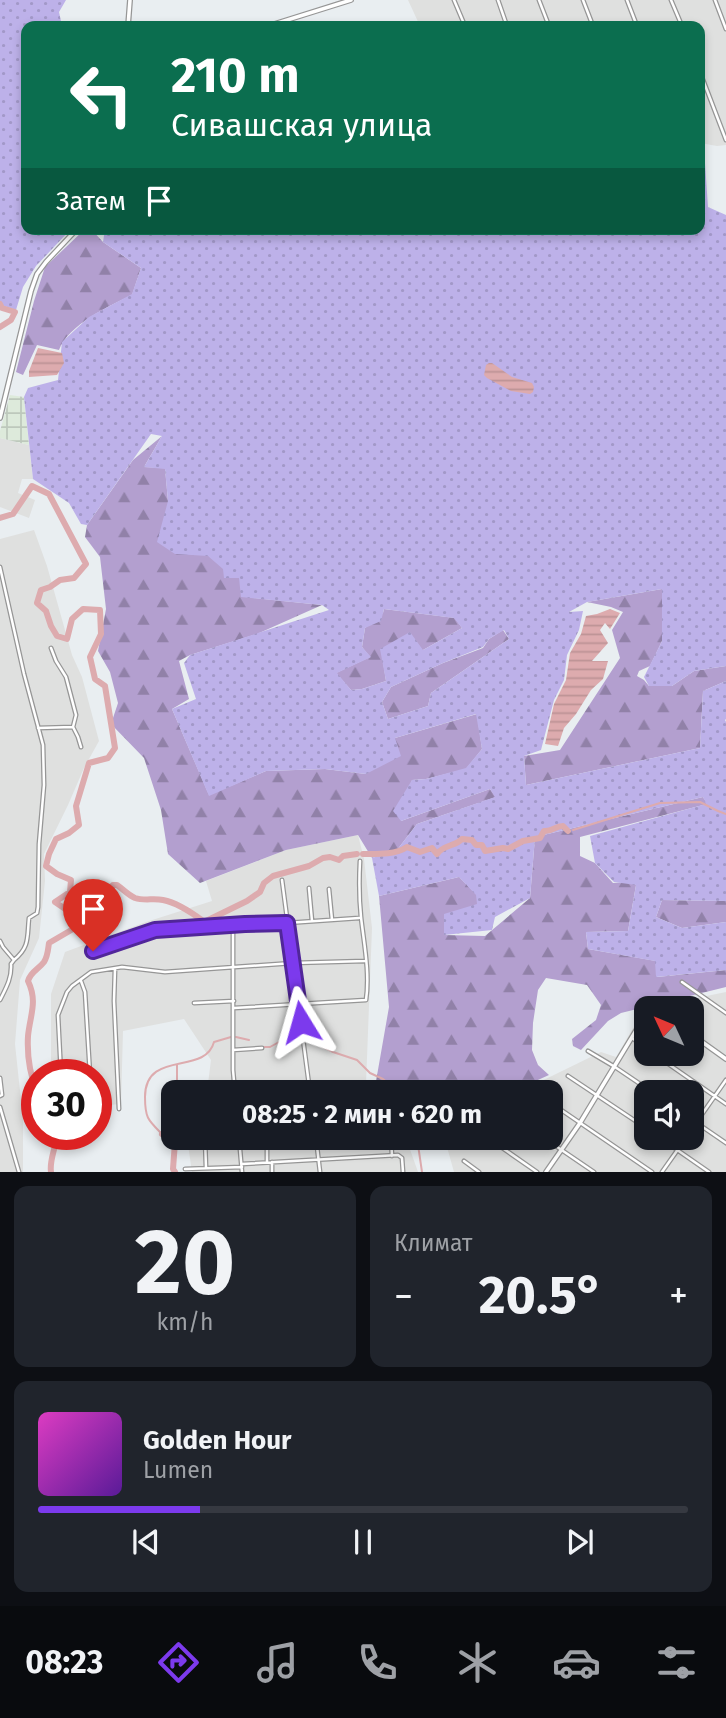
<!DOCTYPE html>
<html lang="ru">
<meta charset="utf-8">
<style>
body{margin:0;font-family:"Fira Sans",sans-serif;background:#20242c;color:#f1f3f6;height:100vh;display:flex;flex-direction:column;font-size:26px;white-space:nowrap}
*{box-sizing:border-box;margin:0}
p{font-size:23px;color:#9ea1a6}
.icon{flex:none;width:38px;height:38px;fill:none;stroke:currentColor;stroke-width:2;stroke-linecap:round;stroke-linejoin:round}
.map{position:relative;height:1172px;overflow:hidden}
.sheet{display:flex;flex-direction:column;gap:14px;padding:14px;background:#0d0f14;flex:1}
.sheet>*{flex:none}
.guide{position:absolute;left:21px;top:21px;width:684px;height:214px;border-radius:14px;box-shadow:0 4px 10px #0003;background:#0b6e4f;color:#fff;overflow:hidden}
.needle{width:46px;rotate:314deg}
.tools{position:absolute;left:634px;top:996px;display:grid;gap:14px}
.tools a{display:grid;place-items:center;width:70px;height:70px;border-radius:14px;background:#171b24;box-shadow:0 4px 10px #0003;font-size:35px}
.speed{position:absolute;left:21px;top:1059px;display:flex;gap:14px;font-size:35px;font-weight:700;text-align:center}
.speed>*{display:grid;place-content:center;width:91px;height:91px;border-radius:50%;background:#171b24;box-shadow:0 4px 10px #0003;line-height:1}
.speed .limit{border:10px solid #d22;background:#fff;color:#111}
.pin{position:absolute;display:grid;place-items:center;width:60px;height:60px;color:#fff;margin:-72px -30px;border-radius:50% 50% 50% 0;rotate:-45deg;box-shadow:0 0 7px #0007}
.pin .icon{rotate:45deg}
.me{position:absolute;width:77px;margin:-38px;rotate:352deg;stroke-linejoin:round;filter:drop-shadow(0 0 5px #0008)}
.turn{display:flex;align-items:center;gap:24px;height:147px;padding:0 35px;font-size:32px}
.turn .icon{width:91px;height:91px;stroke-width:2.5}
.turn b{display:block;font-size:49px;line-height:60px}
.then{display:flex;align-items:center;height:66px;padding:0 35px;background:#0003;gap:14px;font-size:26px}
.big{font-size:52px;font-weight:700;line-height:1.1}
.sheet .card{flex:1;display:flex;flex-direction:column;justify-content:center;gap:10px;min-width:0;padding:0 24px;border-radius:14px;background:#20242c}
.sheet .dial{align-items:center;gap:0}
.dial b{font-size:91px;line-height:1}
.song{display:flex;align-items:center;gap:21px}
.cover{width:84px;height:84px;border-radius:10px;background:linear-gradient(135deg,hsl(310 70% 55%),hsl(270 70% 35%))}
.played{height:7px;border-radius:4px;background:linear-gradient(90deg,#7c3aed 25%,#363941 25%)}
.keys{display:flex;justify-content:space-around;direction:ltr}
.heat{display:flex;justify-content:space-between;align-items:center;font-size:38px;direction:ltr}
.sheet .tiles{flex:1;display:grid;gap:14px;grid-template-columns:1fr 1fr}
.card:last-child{grid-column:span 2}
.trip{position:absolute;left:161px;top:1080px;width:402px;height:70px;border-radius:14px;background:#171b24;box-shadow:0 4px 10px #0003;font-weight:700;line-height:70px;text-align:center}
.tabs{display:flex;height:112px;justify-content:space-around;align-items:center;background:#090b0e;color:#9ea1a6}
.tabs .icon{width:49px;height:49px}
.tabs .on{color:#7c3aed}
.tabs b{font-size:32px;color:#f1f3f6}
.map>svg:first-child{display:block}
.residential{fill:#dfe0df;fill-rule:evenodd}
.industrial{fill:url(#industrial-grid)}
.forest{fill:url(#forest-firs)}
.garden{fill:url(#garden-dots);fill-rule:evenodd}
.water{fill:url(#water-rules)}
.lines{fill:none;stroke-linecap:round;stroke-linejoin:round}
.stream{stroke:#ddabae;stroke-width:2}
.river{stroke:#ddabae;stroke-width:6}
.minor-casing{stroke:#969696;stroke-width:5}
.tertiary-casing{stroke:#969696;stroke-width:6}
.minor{stroke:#fff;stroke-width:2.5}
.tertiary{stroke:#fff;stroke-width:3.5}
.route-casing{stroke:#51269a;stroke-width:18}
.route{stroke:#7c3aed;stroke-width:12}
</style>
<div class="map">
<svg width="726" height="1172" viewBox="0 0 726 1172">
<defs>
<pattern id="industrial-grid" width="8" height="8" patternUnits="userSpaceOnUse" patternTransform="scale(1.75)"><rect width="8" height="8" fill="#ddeadb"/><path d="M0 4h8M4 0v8" fill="none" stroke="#bdc8bc"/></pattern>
<pattern id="forest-firs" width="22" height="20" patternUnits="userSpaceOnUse" patternTransform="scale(1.75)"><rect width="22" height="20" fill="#b39fcf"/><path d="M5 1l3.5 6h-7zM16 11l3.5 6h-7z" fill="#9181a8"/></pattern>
<pattern id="garden-dots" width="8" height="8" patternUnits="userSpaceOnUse" patternTransform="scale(1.75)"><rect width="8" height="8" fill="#bdb1e9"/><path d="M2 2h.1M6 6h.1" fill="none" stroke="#a298c8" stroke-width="1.8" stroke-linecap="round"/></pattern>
<pattern id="water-rules" width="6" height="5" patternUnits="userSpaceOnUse" patternTransform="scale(1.75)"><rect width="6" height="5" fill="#ddabae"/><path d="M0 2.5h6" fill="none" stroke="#bd9395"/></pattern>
</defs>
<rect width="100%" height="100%" fill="#e9eef1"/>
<path class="residential" d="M408 0H726V145L717 146 700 143V26H420Z
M0 438 29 445 33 479H22L18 493 35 500 29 518 0 507Z
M34 530 47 566 72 655 82 677 99 741 84 768 68 805 44 854 45 881 39 938 20 980 15 1044 23 1119V1172H0V539Z
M358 835 364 859 372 928 366 1084 373 1092H207L211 1060 184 1019 123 1031 121 1104 96 1106V1074H51V994L65 952 146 922 212 901 206 881 286 850Z
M726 992V1172H454L445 1140 446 1138H551V1092H519L601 1052 616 1057 645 1008 646 1054H691V1008H648ZM646 1092H691V1138H646Z
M187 1138H406L418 1172H192Z"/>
<path class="industrial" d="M10 395 24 397 29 445 0 438V431Z"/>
<path class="forest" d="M85 229H91L103 242 141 268 132 295C109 306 68 325 59 350L37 345 23 375 16 372 34 301 45 267Z
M162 436 144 467 165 468 168 501 213 549 244 576 253 598 322 605 257 634 190 655 179 661 189 699 172 709 209 795 266 771 325 769 366 774 395 738 477 714 482 749 466 769 426 779 412 780 401 821 490 789 496 797 417 824 397 850 372 858 358 835 286 850 200 883 168 854 161 810 144 758 111 724 118 703 110 672 98 651 106 609 100 557 85 537 87 525 133 460Z
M662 589V641L650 666 639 671 637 676 644 680 649 686H672L694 671 726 666V681L703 691 700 748 526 785 524 756 560 750 620 658 612 630 623 612 611 607 587 602Z
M384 609 455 618 462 628 423 650 381 649 386 681 362 689 351 690 336 673 370 657 362 647 365 628 383 613Z
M503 630 509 639 431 693 428 706 388 719 382 702 391 687 443 663 483 648 489 639Z
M703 797 707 804 580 837V856L595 863 613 883 631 882 636 885 628 931 586 932 588 949 656 961 657 977 726 970V987L621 1013 608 1021 581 1050 573 1046 572 1039 596 1020 601 1005 587 985 546 978 538 990 533 1023 532 1050 538 1065 549 1075 511 1092H383L375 1087 389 1007 379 896 459 877 484 902 444 935 485 936 530 898 535 837Z
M662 900 726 901V922L682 928 656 917Z"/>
<path class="garden" d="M0 0H66L59 12 62 26H26V229H71L36 266 23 287 16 310 4 306 0 301Z
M700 163H705L708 207 726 215V666L694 671 672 686H649L644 677 662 641V589L587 602 569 612 583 611 579 630 567 655 564 680 554 700 541 750 524 756 526 785 700 748 703 691 726 681V719L725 720 726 722V901L662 900 656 917 682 928 726 922V970L656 977 655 961 588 949 586 932 628 931 636 885 614 882 595 863 590 836 706 804 703 797 535 837 530 898 495 917 492 930 444 935V914L477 904 476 895 459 877 379 896 372 858 397 850 417 824 495 797 490 789 401 821 393 811 412 780 426 779 466 768 482 749 476 714 395 738 401 756 366 774 325 769 266 771 209 796 172 709 196 699 184 663 190 655 329 610 322 605 241 597 239 578H224L223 569 208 556 175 554 157 542 168 501 165 469 144 467 162 436 151 434 87 525 81 524 69 503 33 479 24 397 28 388 58 380 62 342 89 317 132 294 141 268 103 242 105 229H700ZM384 609 454 618 462 628 423 650 410 632 380 649 386 681 362 689 351 690 337 673 371 657 362 647 365 628 381 621ZM504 630 509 639 431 693 428 706 388 719 382 702 391 687 443 663 483 647 489 639Z"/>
<path class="water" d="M38 348 62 353 64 363 57 375 29 377V371Z
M489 363H492L512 377 532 383 534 387 533 392 530 394 511 391 487 378 484 375 486 365Z
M610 609 620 613 610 629 605 623 600 630 608 643 592 661H608L603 679 591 690 576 714 564 728 558 746 545 744 554 704 566 680 570 653 581 634 586 616 597 614Z"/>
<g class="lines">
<path class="stream" d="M573 830 660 803 700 802 718 811 726 814
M236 1037 249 1040
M264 1047H270L279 1042 288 1041H308L318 1044 333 1052 357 1060 370 1073 383 1079 389 1084 394 1092
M174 1092 177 1084V1065
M173 1096C168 1108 173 1124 162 1134 148 1120 145 1118 145 1097 145 1049 205 1076 214 1042L231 1037
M417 1138 422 1172"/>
<path class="river" d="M0 304 2 308 15 312 11 320 0 327
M0 518 13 514 32 486 49 494 86 564 74 578 60 580 50 587 41 590 37 603 46 611 51 626 57 636 67 639 72 619 83 609 100 610 101 634 90 657 95 679 105 686 115 748 108 758 89 763 76 806 79 825 69 833 56 839 49 854 46 866 57 874 71 880 70 892 55 902 80 919 73 929 49 943C48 949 48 956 44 962 38 970 31 971 28 981 38 1002 30 1015 28 1036 27 1054 30 1075 37 1092
M363 854C377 854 395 855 407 847L420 852 432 848 437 854C443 845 456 846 462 839L472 840 476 845H482L485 851 503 848 508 849 523 841 540 838 544 831C552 832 555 826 563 826L568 831
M80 919 88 908C96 908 102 909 108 902L107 894 113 885H117C123 889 128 895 135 898 144 901 154 898 163 900 178 903 191 912 203 921
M204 922 247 901 260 892 264 883 273 876 309 866 323 858 330 857 339 860 343 856 357 854
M162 1134 166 1137 173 1139 175 1142 173 1169 175 1172
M51 1172C49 1159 57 1147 56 1134"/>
<g class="minor-casing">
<path id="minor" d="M454 0 465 26
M498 0 507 26
M539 0 549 26
M583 0 593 26
M627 0 637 26
M671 0 682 26
M715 0 726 29
M700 72 726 140
M0 567 24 674 43 745 44 785 39 844 38 907 37 913 29 918C27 937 30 947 14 960
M51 648 56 661 66 677 76 715 73 727 78 737 81 747
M38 728 73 727
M282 880 310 1092
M309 888 312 921
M329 889 332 920
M233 925V1070L235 1092
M0 941 3 947 14 960 11 964C12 978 6 988 0 1000
M93 951 155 931 216 925 287 923 359 918
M115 969 114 1001 119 1109
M81 981 85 992 90 1074
M682 982 726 1013
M194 1003 234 1001
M234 1008 366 1000C370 973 364 944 361 917 359 898 359 880 360 861
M632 1038 646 1048
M233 1050 262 1048
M588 1051 615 1067 652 1092
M654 1054 726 1104
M61 1074 58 1015 67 992 72 986 91 972 122 967 165 972 293 963 365 961
M568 1076 646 1128
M0 1078 2 1095 0 1096
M250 1092 361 1086
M551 1103 652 1172
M0 1107 19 1172
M691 1119 726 1143
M691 1130 726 1080
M205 1138 206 1168
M239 1138 242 1172
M267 1138V1162
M316 1138 320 1172
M391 1138 392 1156
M488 1138 537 1172
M544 1138 594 1172
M660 1138 709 1172
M464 1161 479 1172
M272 1162V1172
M242 1164 398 1155 402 1158 403 1172
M185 1169 242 1167
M662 1172 686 1138"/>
</g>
<g class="tertiary-casing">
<path id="tertiary" d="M128 26 130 0
M268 26 351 0
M0 418 31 291 37 274 46 262 77 229
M691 1034 726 1059
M546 1172 580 1123 646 1014"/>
</g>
<use href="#minor" class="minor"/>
<use href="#tertiary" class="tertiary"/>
</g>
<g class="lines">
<g class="route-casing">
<path id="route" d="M93 951 155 930 245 924 287 923 301 1022"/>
</g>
<use href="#route" class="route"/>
</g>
</svg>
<div class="tools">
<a><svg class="needle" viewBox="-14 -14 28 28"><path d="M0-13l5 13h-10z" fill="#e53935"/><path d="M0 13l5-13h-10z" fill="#9ea1a6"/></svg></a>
<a><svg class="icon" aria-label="sound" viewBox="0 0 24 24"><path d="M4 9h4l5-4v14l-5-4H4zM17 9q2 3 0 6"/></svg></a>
</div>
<div class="speed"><div class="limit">30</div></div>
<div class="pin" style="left:93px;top:951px;background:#d93025"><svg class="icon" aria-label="arrive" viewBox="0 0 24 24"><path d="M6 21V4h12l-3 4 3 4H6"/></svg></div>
<svg class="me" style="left:301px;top:1022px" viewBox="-20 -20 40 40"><path d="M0-17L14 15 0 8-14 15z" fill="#7c3aed" stroke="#fff" stroke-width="4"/></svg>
<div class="trip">08:25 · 2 мин · 620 m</div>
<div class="guide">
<div class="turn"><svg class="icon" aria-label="left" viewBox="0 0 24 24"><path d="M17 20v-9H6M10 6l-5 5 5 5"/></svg><div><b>210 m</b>Сивашская улица</div></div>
<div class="then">Затем<svg class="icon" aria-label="arrive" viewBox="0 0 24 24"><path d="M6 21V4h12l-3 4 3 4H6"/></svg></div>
</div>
</div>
<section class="sheet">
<div class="tiles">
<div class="card dial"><b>20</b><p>km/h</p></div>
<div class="card"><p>Климат</p>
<div class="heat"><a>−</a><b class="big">20.5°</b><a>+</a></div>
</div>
<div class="card">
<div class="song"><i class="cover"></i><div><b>Golden Hour</b><p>Lumen</p></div></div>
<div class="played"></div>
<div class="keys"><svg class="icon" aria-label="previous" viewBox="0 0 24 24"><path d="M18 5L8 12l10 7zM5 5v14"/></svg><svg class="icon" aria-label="pause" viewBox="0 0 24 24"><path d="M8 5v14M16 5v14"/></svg><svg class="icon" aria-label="next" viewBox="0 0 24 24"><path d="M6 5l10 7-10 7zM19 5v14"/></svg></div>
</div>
</div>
</section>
<nav class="tabs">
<b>08:23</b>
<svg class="icon on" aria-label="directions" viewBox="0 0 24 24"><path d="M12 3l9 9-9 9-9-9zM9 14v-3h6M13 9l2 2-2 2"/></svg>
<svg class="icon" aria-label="music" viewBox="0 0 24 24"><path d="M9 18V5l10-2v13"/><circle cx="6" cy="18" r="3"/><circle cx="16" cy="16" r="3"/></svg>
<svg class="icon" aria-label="phone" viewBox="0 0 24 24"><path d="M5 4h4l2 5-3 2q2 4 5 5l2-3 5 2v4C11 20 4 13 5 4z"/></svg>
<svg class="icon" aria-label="climate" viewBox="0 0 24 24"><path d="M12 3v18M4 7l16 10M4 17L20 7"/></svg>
<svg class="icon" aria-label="car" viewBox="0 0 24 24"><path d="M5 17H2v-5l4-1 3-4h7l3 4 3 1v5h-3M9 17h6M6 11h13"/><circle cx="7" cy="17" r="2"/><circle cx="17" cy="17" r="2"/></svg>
<svg class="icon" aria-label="filters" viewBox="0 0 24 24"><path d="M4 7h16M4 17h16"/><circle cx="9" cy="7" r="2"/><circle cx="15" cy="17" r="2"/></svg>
</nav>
